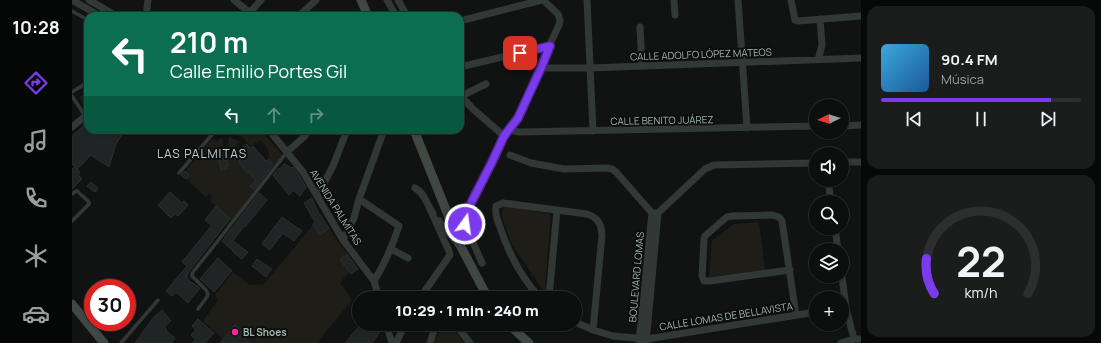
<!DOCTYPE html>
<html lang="es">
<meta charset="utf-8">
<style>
body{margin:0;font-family:Manrope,sans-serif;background:#1b1c1c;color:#f1f3f6;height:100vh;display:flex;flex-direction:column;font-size:15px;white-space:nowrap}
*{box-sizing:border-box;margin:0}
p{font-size:13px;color:#9a9c9e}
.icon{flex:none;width:22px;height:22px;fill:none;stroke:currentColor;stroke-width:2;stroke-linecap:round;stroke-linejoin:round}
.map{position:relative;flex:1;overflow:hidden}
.details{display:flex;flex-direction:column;gap:6px;padding:6px;background:#070808;width:240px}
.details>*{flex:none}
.guide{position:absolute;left:12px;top:12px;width:380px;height:122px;border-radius:12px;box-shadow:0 1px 3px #0004,0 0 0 1px #2d2e2e;background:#0b6e4f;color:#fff;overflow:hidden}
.needle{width:26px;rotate:265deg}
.controls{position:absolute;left:737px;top:99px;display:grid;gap:8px}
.controls a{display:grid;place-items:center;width:40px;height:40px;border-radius:50%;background:#0d0e0e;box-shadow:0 1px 3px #0004,0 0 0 1px #2d2e2e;font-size:20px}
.speed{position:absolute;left:12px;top:279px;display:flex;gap:8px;font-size:20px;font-weight:700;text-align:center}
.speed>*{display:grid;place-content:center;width:52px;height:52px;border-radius:50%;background:#0d0e0e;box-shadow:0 1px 3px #0004,0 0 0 1px #2d2e2e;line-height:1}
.speed .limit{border:6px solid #d22;background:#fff;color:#111}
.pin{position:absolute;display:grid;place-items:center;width:34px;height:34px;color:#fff;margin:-17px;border-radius:8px;box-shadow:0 2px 6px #0006}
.me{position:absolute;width:44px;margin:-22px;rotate:14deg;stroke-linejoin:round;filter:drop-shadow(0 0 3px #0008)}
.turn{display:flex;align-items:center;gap:14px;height:84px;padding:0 20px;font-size:18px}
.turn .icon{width:52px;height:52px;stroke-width:2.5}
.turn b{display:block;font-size:28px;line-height:34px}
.lanes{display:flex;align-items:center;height:38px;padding:0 20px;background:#0003;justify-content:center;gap:20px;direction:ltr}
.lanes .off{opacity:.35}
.details .widget{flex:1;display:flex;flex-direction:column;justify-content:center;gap:6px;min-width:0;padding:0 14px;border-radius:12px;background:#1b1c1c}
.details .dial{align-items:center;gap:0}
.dial svg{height:104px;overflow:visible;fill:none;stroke:#2d2e2e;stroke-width:7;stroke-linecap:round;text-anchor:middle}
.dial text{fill:#f1f3f6;stroke:none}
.song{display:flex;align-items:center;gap:12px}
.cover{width:48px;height:48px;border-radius:6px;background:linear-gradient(135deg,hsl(200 70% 55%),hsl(210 70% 35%))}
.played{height:4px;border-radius:2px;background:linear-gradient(90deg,#7c3aed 85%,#2d2e2e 85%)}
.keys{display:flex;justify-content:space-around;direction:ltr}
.trip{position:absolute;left:280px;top:291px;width:230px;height:40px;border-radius:20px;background:#0d0e0e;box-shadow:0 1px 3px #0004,0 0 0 1px #2d2e2e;font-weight:800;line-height:40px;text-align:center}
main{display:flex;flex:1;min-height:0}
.tab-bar{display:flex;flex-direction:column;width:72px;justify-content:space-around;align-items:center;background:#050606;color:#9a9c9e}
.tab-bar .icon{width:28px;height:28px}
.tab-bar .current{color:#7c3aed}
.tab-bar b{font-size:18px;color:#f1f3f6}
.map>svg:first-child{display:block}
.green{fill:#1e1d18;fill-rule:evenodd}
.building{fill:#212424;stroke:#2b2f2e}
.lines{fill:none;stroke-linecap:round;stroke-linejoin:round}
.service{stroke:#323836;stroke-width:3.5}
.minor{stroke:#323836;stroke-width:7}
.secondary{stroke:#404844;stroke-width:9}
.route-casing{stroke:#51269a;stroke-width:10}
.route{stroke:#7c3aed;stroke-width:7}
.poi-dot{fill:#fa23a3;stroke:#0d0e0e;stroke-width:1.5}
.labels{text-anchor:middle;stroke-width:4;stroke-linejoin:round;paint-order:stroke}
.street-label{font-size:10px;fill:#a2b5aa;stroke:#0d0e0e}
.poi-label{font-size:10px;font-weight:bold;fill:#a2b5aa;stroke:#0d0e0e;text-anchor:start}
.quarter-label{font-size:12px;letter-spacing:1px;fill:#c3d0c9;stroke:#0d0e0e}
</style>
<main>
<nav class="tab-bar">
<b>10:28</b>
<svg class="icon current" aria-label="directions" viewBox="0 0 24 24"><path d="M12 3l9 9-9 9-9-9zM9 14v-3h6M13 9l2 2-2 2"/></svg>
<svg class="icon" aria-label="music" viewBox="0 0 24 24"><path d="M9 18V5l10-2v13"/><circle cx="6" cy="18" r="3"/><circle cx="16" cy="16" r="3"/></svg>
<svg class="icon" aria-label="phone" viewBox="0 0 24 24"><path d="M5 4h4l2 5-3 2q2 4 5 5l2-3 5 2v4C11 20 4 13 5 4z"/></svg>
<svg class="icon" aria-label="climate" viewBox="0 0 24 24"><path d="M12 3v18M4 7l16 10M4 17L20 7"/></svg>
<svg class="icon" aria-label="car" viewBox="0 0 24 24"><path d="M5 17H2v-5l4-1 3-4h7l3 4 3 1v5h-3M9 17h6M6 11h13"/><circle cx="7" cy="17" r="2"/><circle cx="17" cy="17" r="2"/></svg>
</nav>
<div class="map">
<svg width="789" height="343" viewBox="0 0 789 343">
<rect width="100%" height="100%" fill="#111313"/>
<path class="green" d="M16 92V106L13 108 7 97Z
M156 130H189L211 156 203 166C194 160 198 156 195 148 194 146 191 143 189 140L178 146 171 138Z
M157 136 166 141 168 142C166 146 162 149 158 150L156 148Z
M141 138 145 141 148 138 151 139V148L152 154H158L169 148 172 151 170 152 167 162 175 173 179 170 184 181 178 186 183 191 160 221 138 201 140 197 137 194 134 197 114 179 117 175 113 171ZM152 156 153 161H155L156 166H154L155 169 149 170 146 158Z
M434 206 479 214 473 293 440 245 436 233 431 221 430 214 431 209Z
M687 222 693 270 640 278 637 277 640 240 662 224Z
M241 225 248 235 257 228 267 244 276 254 268 260 277 272 268 283 280 300 245 343H177L178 342 163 325 151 339 131 321 146 300 143 295 161 272 175 283 177 285 192 284Z
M370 324H377L393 343H363Z"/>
<path class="building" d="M16 122V130H53L44 144 37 167 19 155 5 169 0 164V136Z
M175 144 178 148 181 146 194 161 197 159 201 165 182 190 178 186 184 181 177 172 175 173 167 162 168 153 172 151 169 148Z
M152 156 153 161 155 160 156 166H154L155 169 149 170 146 158Z
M212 164 220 168 221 167 227 175 234 187 228 196 221 190 217 195 201 175 207 168 208 169Z
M3 167 8 172 6 175 10 179 0 189V169Z
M113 171 117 175 114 179 109 175Z
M19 182 26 188 23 192 15 186Z
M98 192 110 203 112 201 116 205 106 216 103 214 99 218 86 205Z
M187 193 195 200 173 227 172 226 161 241 176 252 170 259 160 251H161L150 241Z
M240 198 246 212 257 228 248 235 241 225 243 222 232 203Z
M144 206 158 219 118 270 114 277 116 278 115 279 128 288 116 303 104 292 100 296 94 291 115 266 110 262 140 225 133 220Z
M210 217 230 231 222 241 211 233 198 250 190 244Z
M275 254 286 269 279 274 268 260Z
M146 258 160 271 142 292 128 279Z
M185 259 200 269 194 277 180 266Z
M299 291 301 298H290Z
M287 300V312L281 304Z
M90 310 99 321 92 327 95 330 94 331 103 338 99 343H63L82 317Z
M126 319 142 333 133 343H120L124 340 119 335 124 330 120 326Z
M289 324H304L307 333 300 343H273Z
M163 325 178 343H148Z"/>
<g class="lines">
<path class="service" d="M0 11 16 20
M0 92 16 82
M0 96 13 116
M107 173 144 130
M0 194 4 191H5L17 202V204L0 221
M126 309 135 297 136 294 134 290 120 276V274L121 272 141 247 215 152
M49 343 86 300"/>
<path class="minor" d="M0 0 28 16
M17 0 43 15 48 16
M162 0 178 13
M315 0 324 16
M326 0 335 16
M515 0 521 131
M602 0 603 15
M666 0 675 128
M719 0 723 20 726 21 789 16
M74 16 76 0
M175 16 189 0
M227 16 244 0
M388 21 470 0
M568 27 570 66
M746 60 750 45 748 19
M388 67 477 46
M469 68H518L789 58
M388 95 401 109 432 136
M389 96 414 84
M770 126 789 125
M0 127 16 114
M61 130 62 131
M197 130 231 172 271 240 302 281 307 298
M437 130 447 132 744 126
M215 152 233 136 235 130
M438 155 459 163 492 169 535 168 540 169 544 172 580 213H586L633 169 642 165 744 163
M770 162H789
M756 180 759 202
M343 188C352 192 355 205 361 213
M245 196 261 166 275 130
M287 199 327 226C320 247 314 262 302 281
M367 221 386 244
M763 228 766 250
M271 240 282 218 287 199 312 130
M319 249 336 258
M410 263 393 224V217L432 136 446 118 469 68 477 46 487 25 488 20 486 14 471 0
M718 270 638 281H632L630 276 632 239 633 236 650 221 655 217 661 216 700 215 707 217 710 221 724 315
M770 276 774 308 782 339
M348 298 378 255 377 251 358 209
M468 298C449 277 437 255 428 227 425 219 423 214 424 206L431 203 515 214C526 218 529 223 530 235L521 330
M477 298 485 210
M503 322 521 330 541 336 575 339 744 312
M314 324 320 343
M383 324 398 343
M567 342 580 213
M324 343 333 324
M358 343 364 324
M574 343 586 213
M769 343 782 339H789"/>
<path class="secondary" d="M289 0 296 16
M342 130 388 245 416 298
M0 304 32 343
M436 324 457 343"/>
</g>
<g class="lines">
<g class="route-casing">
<path id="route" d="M393 224V217L396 209 420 162 432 136 446 118 469 68 478 46 448 53"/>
</g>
<use href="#route" class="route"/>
</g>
<circle class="poi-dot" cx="163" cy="332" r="4"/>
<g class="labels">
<g class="street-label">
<text transform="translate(629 54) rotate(-2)" y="4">CALLE ADOLFO LÓPEZ MATEOS</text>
<text transform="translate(590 120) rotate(-1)" y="4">CALLE BENITO JUÁREZ</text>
<text transform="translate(264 207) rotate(58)" y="4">AVENIDA PALMITAS</text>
<text transform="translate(564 277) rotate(-85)" y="4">BOULEVARD LOMAS</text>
<text transform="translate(654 316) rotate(-9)" y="4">CALLE LOMAS DE BELLAVISTA</text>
</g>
<g class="poi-label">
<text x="171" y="336">BL Shoes</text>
</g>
<g class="quarter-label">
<text x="130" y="158">LAS PALMITAS</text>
</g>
</g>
</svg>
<div class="controls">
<a><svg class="needle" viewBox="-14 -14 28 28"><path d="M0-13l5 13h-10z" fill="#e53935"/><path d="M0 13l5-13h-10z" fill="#9a9c9e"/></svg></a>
<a><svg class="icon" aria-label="sound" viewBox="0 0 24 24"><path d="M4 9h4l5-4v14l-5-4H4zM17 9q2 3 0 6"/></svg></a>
<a><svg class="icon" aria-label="search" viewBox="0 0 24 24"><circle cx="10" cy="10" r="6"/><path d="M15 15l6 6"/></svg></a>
<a><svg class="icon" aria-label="layers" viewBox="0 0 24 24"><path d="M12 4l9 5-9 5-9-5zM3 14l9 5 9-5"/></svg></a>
<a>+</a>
</div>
<div class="speed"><div class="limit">30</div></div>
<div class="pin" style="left:448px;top:53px;background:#d93025"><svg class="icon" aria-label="arrive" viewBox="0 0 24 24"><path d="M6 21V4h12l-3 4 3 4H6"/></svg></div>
<svg class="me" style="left:393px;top:224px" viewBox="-20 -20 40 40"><circle r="17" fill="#7c3aed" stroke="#fff" stroke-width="3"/><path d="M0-11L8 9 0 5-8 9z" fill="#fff"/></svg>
<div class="trip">10:29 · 1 min · 240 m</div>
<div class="guide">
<div class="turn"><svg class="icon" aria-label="left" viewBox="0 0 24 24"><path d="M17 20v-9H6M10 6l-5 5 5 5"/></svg><div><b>210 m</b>Calle Emilio Portes Gil</div></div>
<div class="lanes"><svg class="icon" aria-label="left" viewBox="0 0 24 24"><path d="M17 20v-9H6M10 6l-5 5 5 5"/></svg><svg class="icon off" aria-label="ahead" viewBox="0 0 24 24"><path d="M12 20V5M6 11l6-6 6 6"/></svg><svg class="icon off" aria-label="right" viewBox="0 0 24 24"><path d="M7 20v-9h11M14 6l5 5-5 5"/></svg></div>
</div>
</div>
<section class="details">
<div class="widget">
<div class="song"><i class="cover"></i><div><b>90.4 FM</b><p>Música</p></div></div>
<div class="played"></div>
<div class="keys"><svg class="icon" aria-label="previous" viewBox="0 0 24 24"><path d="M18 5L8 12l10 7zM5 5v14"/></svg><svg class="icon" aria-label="pause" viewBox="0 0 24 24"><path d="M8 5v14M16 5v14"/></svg><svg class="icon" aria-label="next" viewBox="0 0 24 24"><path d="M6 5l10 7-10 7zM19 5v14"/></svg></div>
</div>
<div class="widget dial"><svg viewBox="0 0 100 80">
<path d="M14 69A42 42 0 1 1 86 69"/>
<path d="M14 69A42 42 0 0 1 8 42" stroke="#7c3aed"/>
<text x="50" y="56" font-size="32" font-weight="700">22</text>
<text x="50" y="72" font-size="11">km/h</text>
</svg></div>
</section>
</main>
